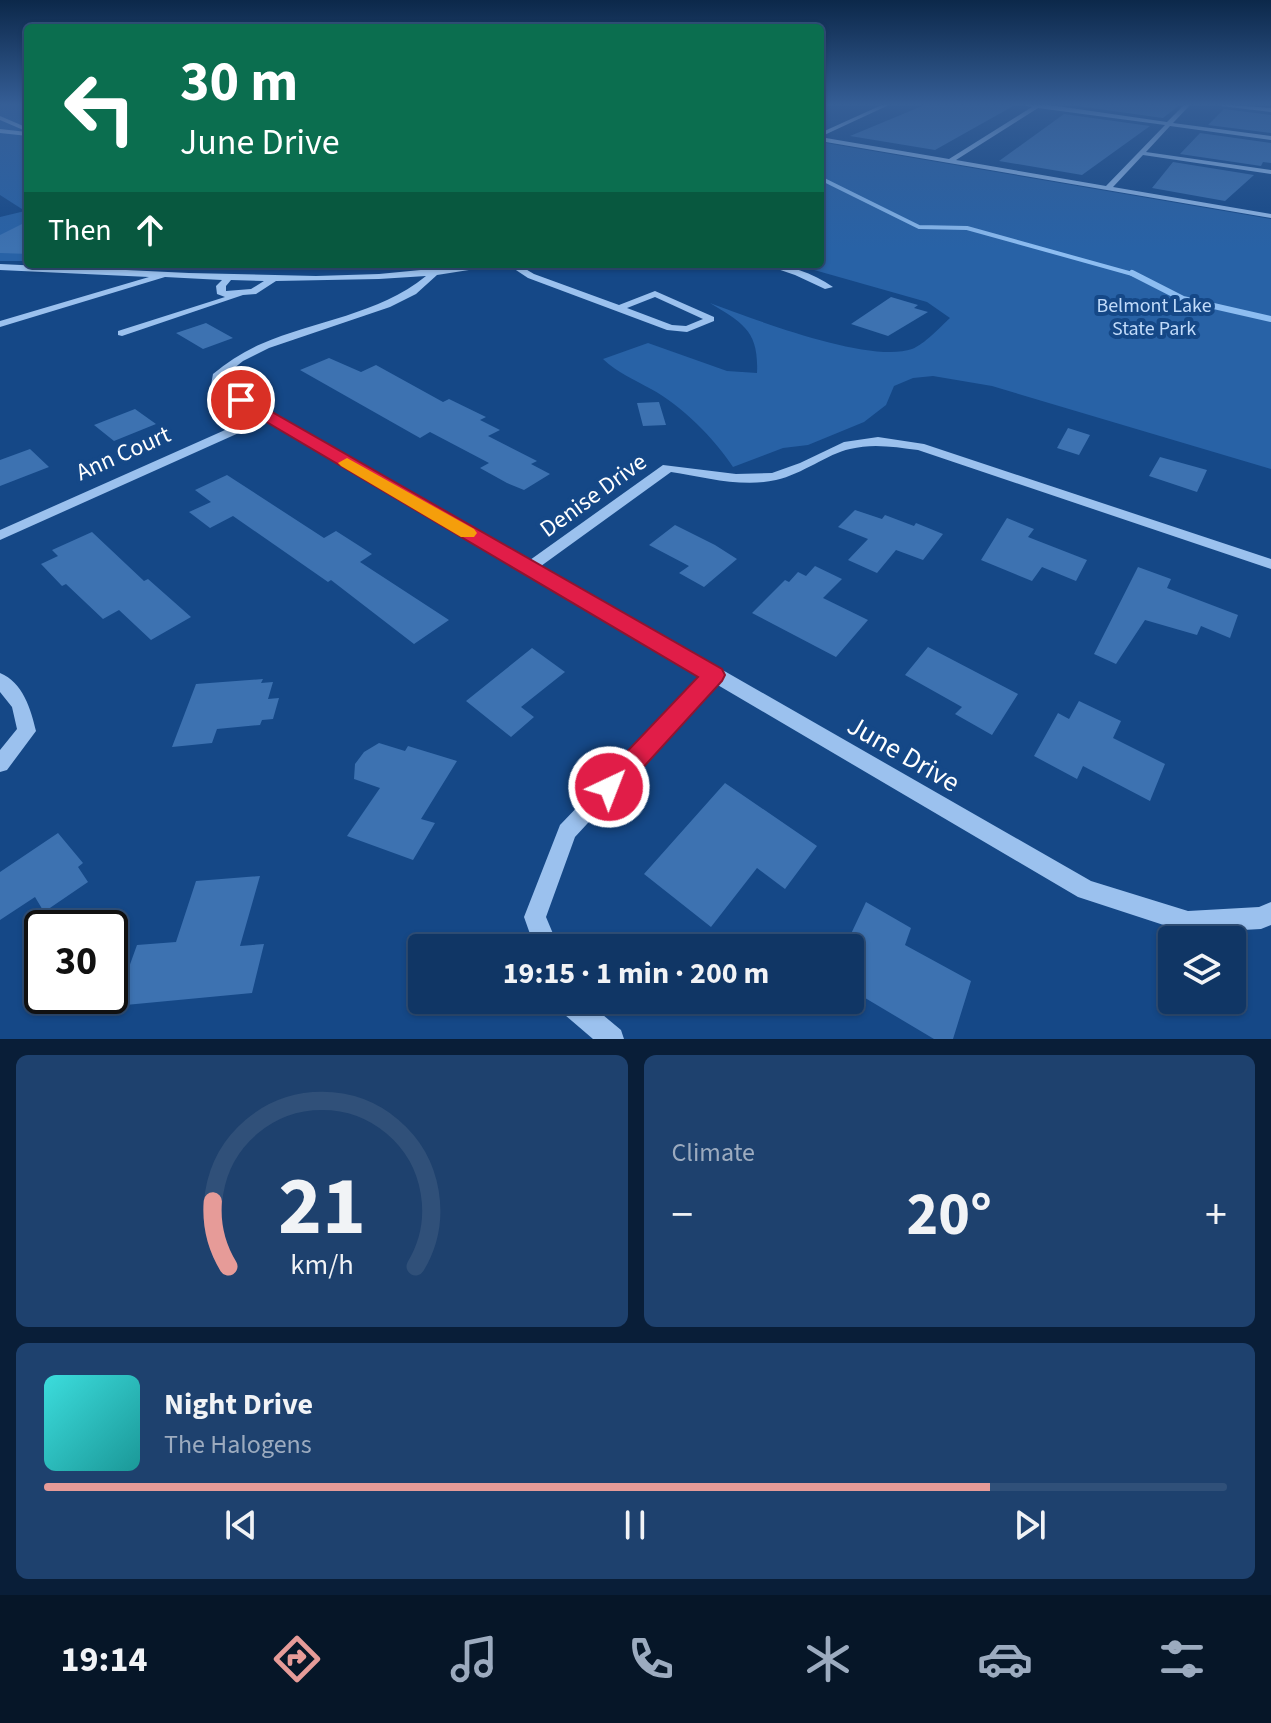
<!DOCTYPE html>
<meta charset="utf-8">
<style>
body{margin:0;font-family:"Source Sans 3",sans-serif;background:#1e416e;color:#f1f3f6;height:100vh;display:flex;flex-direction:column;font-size:30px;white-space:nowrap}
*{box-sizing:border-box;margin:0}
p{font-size:26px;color:#9cabbf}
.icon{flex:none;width:44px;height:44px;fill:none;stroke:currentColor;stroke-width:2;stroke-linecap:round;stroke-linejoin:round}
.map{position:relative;height:1039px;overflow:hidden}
.sheet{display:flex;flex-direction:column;gap:16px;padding:16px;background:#091e38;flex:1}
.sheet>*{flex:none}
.guide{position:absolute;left:24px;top:24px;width:800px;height:244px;border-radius:8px;box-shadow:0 2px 6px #0004,0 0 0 2px #305079;background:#0b6e4f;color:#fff;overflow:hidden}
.buttons{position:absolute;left:1158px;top:926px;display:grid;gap:16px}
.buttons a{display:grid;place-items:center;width:88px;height:88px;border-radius:8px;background:#103665;box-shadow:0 2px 6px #0004,0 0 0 2px #305079;font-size:40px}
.speed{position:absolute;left:24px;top:910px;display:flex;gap:16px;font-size:40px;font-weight:700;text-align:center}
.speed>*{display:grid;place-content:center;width:104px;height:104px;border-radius:50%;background:#103665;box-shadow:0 2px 6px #0004,0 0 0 2px #305079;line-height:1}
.speed .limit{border:4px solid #111;border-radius:12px;background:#fff;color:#111}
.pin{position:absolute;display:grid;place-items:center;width:68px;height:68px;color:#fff;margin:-34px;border:4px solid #fff;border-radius:50%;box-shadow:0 2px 8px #0007}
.me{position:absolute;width:88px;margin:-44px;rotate:43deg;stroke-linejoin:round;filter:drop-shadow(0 0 6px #0008)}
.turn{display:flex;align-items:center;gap:28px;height:168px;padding:0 24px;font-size:36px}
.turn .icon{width:104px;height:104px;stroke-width:2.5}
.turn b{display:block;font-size:56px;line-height:68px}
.then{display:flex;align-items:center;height:76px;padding:0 24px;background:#0003;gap:16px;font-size:30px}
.big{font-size:60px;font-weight:700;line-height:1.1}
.sheet .card{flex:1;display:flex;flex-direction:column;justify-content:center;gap:12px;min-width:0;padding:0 28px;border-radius:12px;background:#1e416e}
.sheet .dial{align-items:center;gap:0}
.dial svg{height:208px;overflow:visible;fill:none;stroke:#305079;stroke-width:7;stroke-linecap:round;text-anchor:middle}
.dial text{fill:#f1f3f6;stroke:none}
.song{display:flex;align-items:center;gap:24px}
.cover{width:96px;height:96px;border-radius:12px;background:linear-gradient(135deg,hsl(180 70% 55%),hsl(180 70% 35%))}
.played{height:8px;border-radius:4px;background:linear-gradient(90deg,#e69b98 80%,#305079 80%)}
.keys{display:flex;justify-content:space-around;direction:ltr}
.heat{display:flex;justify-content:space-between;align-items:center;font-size:44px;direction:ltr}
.sheet .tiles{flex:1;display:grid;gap:16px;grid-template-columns:1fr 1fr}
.card:last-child{grid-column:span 2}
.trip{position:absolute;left:408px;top:934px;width:456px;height:80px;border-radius:8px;background:#103665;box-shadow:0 2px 6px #0004,0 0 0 2px #305079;font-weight:700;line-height:80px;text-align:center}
.menu{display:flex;height:128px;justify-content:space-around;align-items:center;background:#061628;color:#9cabbf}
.menu .icon{width:56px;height:56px}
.menu .selected{color:#e69b98}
.menu b{font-size:36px;color:#f1f3f6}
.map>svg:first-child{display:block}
.green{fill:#2862a6}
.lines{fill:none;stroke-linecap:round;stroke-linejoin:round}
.stream-far1{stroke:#8dbdf1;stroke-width:4}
.stream{stroke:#8dbdf1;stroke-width:6}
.building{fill:#3d72b1}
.minor{fill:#9bc1ee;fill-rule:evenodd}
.route{fill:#e11d48;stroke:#92132f;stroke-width:2}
.slow{fill:#f59e0b}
.labels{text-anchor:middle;stroke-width:8;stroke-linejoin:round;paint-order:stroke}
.far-park-label{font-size:20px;fill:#c1dbfa;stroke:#154887}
.street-label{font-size:24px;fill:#fff;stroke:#154887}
.near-street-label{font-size:28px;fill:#fff;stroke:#154887}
</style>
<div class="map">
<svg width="1271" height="1039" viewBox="0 0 1271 1039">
<rect width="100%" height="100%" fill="#154887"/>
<path class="green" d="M0 104H28V261H0V217L25 211 0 195Z
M820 142 1271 219V469L992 386 933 376 913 378 894 386 886 405 864 422 808 445 783 448 733 467C714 438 682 406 651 389 633 379 618 373 603 359L648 343 727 371 757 373C759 331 743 323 710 303 753 319 870 364 912 349 925 344 940 327 950 318L927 302 793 264H820Z
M143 264H445V265L371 269Z"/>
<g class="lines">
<path class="stream-far1" d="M820 178 919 227 967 228 1136 275"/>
<path class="stream" d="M1132 273 1183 299 1271 319"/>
</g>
<path class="building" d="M927 104H1015V105L935 150 850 136Z
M1079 104H1181L1163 118 1077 106Z
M1224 109 1271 115V133L1208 125Z
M1064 114 1150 126 1082 175 999 161Z
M1200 133 1271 143V163L1263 162 1261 166 1180 154Z
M1173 162 1254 175 1225 201 1152 188Z
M28 221V254L0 253V235Z
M891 297 918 305 914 308 928 312 888 336 851 324Z
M206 323 233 338 203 349 176 333Z
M329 358 361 372 376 365 443 402 449 399 486 417 480 420 500 430 488 436 537 461 531 464 550 474 524 490 507 483 480 468 489 463 430 432 420 438 300 370Z
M659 402 666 425 643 426 637 403Z
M135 409 156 424 114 441 94 425Z
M1068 428 1090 435 1079 455 1057 448Z
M30 449 49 467 0 486V460Z
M1160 457 1207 470 1197 492 1149 476Z
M227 475 324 538 336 531 372 554 360 562 449 620 414 644 331 580 328 582 233 516 210 528 189 512 211 502 195 490Z
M855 510 882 519 885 515 914 526 916 523 943 534 923 560 896 550 877 573 848 560 868 539 838 527Z
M1007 518 1034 529 1028 537 1087 560 1076 581 1042 567 1032 581 981 560Z
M675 525 715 545 737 559 704 587 679 573 689 566 649 545Z
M92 532 144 581 148 579 191 617 151 640 119 610 103 619 66 584 62 586 41 564 58 556 52 550Z
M815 566 842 579 823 598 868 620 836 657 752 613 785 580 789 582 798 572 806 576Z
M1138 567 1171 579 1167 588 1238 615 1230 638 1201 626 1197 635 1145 620 1116 664 1094 654Z
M928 647 1018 694 992 735 955 714 962 707 905 675Z
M532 648 565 672 521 707 534 717 511 737 466 701Z
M263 679 261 683 273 682 268 699 279 698 273 719 262 720 260 725 217 729 212 743 172 747 196 684Z
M1079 701 1121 721 1113 738 1165 764 1150 801 1083 766 1077 779 1034 756 1058 713 1069 719Z
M379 743 405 751 408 746 457 761 421 819 435 823 413 860 347 836 380 788 354 779 355 764 364 752Z
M725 783 817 846 785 889 757 868 711 927 644 874Z
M58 833 83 863 78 867 88 882 44 912 35 897 0 920V872Z
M260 876 240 946 264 944 252 993 115 1006 137 945 176 942 196 881Z
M866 902 911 928 905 945 971 981 953 1039H934L850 989V936Z"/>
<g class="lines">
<path class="minor" d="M884 104H891L820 137V133Z
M1018 104H1043L1167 122 1185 104H1191L1173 123 1271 136V140L1170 126 1146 152 1271 170V174L1143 155 1113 187 1271 214V218L820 141V137L949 159 1032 107ZM1038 108 1165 125 1106 186 956 160Z
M1218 104 1271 108V112L1221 106Z
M0 116 28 128V132L0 120Z
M0 129 27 132 28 136 0 133Z
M0 264 189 273 316 276 379 274 483 264H517L534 274 619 305 655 291 714 317V321L687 332 667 330 528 278 507 264 437 275 416 294 390 307 269 348 243 361 223 377V384L530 560 663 465 736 474 772 473 800 463 844 442 878 437 924 444 1271 559V569L918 450C895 447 873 443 850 449 827 454 803 474 776 480 742 488 704 477 671 472L541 566 1091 881 1188 911 1259 907 1271 902V925L1261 929 1188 933 1078 897 716 684 575 837 546 917 559 948H535L524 917 560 825 703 676 268 420 0 540V530L259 415 211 385 213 374C228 362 243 352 261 344 316 320 378 315 426 276L379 279 276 281 256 294 243 295 122 336 118 335V331L225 297 217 294 216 286 222 280 165 277 0 327V321L149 277 0 270ZM231 280 264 281 251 289 226 291V286ZM655 297 703 319 686 326 672 325 627 308Z
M763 264C787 264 813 273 833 287L825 289 795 275Z
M0 673C23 682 31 710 36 731L7 770 0 772V750L17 729 12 707 0 692Z
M555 1000H585L621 1030 624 1039H593L558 1009Z"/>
</g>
<linearGradient id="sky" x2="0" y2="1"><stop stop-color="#0c284a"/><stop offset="0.42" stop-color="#355e96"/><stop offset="1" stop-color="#355e96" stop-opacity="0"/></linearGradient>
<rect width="1271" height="249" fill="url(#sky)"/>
<path class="route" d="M236 397H246L722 669 725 675 722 681 618 795 609 798 600 795 596 787 600 780 698 677 236 404Z"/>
<path class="slow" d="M347 458 474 529 477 533 474 537H461L341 466 338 463Z"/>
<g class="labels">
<g class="far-park-label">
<text x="1154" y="312">Belmont Lake<tspan x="1154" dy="23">State Park</tspan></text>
</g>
<g class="street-label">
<text transform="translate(123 453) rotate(-24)" y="8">Ann Court</text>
<text transform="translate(593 495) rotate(-36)" y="8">Denise Drive</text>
</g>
<g class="near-street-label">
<text transform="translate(904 753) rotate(30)" y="10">June Drive</text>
</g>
</g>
</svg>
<div class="buttons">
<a><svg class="icon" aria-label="layers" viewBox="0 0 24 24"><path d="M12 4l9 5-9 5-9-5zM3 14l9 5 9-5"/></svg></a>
</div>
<div class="speed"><div class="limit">30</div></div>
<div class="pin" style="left:241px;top:400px;background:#d93025"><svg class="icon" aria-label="arrive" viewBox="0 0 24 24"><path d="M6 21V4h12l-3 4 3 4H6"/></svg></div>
<svg class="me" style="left:609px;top:787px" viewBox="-20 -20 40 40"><circle r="17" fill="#e11d48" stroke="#fff" stroke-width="3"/><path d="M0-11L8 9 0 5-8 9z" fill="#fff"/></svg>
<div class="trip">19:15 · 1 min · 200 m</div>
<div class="guide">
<div class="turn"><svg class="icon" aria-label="left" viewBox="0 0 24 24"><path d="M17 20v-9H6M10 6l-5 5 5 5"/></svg><div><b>30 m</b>June Drive</div></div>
<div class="then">Then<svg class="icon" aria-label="ahead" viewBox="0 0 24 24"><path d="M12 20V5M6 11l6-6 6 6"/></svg></div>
</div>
</div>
<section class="sheet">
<div class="tiles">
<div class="card dial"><svg viewBox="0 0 100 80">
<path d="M14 69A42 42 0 1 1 86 69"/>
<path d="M14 69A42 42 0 0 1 8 44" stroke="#e69b98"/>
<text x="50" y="56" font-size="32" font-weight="700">21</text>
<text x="50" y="72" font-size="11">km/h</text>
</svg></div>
<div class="card"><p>Climate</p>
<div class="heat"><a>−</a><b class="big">20°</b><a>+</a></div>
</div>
<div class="card">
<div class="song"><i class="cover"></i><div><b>Night Drive</b><p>The Halogens</p></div></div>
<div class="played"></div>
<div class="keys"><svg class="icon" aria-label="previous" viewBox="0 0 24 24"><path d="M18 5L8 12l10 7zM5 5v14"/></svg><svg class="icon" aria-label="pause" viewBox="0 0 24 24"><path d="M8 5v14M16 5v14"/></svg><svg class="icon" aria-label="next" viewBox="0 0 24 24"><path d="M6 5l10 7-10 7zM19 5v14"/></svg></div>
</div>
</div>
</section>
<nav class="menu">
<b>19:14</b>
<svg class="icon selected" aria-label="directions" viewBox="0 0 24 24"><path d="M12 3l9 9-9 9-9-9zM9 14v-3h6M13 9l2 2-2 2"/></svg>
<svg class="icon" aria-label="music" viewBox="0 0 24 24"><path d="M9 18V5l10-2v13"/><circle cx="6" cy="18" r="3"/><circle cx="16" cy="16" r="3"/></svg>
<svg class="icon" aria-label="phone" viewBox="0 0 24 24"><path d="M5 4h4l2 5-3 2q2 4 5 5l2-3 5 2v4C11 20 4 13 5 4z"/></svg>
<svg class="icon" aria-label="climate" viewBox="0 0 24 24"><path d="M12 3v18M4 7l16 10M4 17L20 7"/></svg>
<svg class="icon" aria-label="car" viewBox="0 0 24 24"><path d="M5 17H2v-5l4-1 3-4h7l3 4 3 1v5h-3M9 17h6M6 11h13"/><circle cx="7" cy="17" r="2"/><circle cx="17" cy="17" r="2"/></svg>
<svg class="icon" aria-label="filters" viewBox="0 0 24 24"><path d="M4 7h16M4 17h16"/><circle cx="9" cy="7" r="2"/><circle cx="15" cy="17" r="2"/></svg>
</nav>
